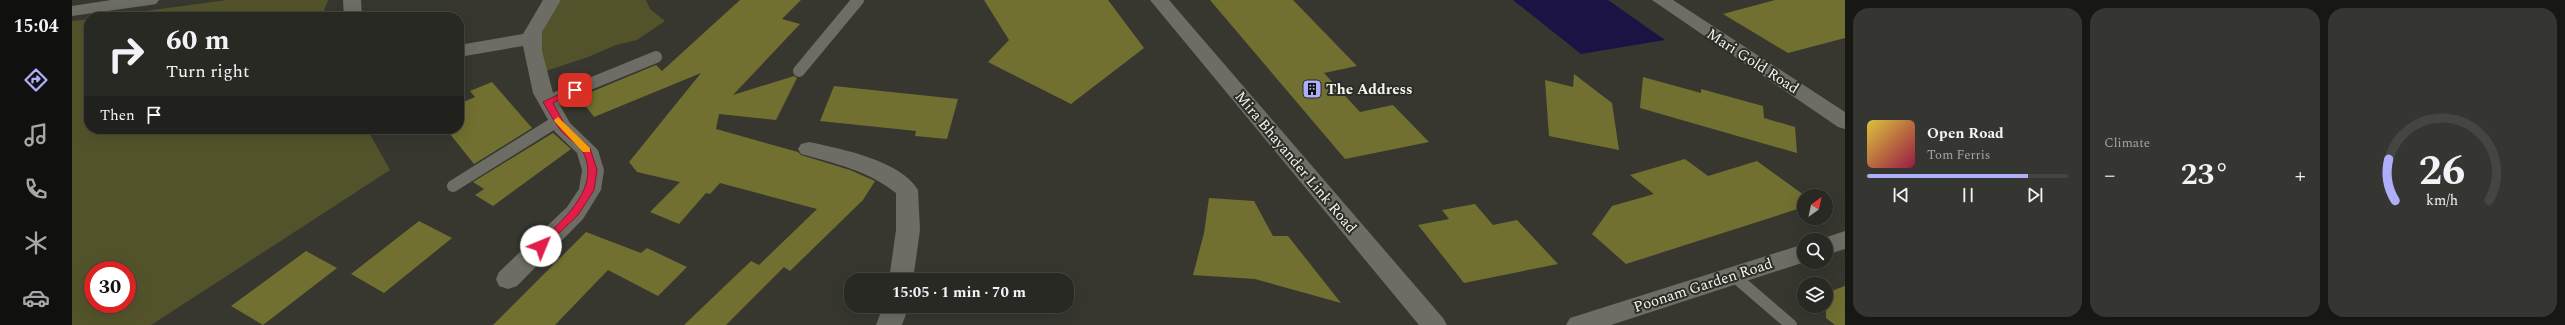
<!DOCTYPE html>
<meta charset="utf-8">
<style>
body{margin:0;font-family:Spectral,serif;background:#353531;color:#f1f3f6;height:100vh;display:flex;flex-direction:column;font-size:15px;white-space:nowrap}
*{box-sizing:border-box;margin:0}
p{font-size:13px;color:#a5a6a6}
.icon{flex:none;width:22px;height:22px;fill:none;stroke:currentColor;stroke-width:2;stroke-linecap:round;stroke-linejoin:round}
.map{position:relative;flex:1;overflow:hidden}
.panel{display:flex;flex-direction:column;gap:8px;padding:8px;background:#171714;width:720px}
.panel>*{flex:none}
.top-card{position:absolute;left:12px;top:12px;width:380px;height:122px;border-radius:16px;box-shadow:0 4px 16px #0002,0 0 0 1px #454541;background:#292924;color:#f1f3f6;overflow:hidden}
.needle{width:26px;rotate:33deg}
.tools{position:absolute;left:1725px;top:189px;display:grid;gap:8px}
.tools a{display:grid;place-items:center;width:36px;height:36px;border-radius:50%;background:#292924;box-shadow:0 4px 16px #0002,0 0 0 1px #454541;font-size:20px}
.speed{position:absolute;left:12px;top:261px;display:flex;gap:8px;font-size:20px;font-weight:700;text-align:center}
.speed>*{display:grid;place-content:center;width:52px;height:52px;border-radius:50%;background:#292924;box-shadow:0 4px 16px #0002,0 0 0 1px #454541;line-height:1}
.speed .limit{border:6px solid #d22;background:#fff;color:#111}
.pin{position:absolute;display:grid;place-items:center;width:34px;height:34px;color:#fff;margin:-17px;border-radius:8px;box-shadow:0 2px 6px #0006}
.me{position:absolute;width:44px;margin:-22px;rotate:45deg;stroke-linejoin:round;filter:drop-shadow(0 0 3px #0008)}
.turn{display:flex;align-items:center;gap:14px;height:84px;padding:0 16px;font-size:18px}
.turn .icon{width:52px;height:52px;stroke-width:2.5}
.turn b{display:block;font-size:28px;line-height:34px}
.then{display:flex;align-items:center;height:38px;padding:0 16px;background:#0003;gap:8px;font-size:15px}
.big{font-size:30px;font-weight:700;line-height:1.1}
.panel .tile{flex:1;display:flex;flex-direction:column;justify-content:center;gap:6px;min-width:0;padding:0 14px;border-radius:16px;background:#353531}
.panel .dial{align-items:center;gap:0}
.dial svg{height:104px;overflow:visible;fill:none;stroke:#454541;stroke-width:7;stroke-linecap:round;text-anchor:middle}
.dial text{fill:#f1f3f6;stroke:none}
.song{display:flex;align-items:center;gap:12px}
.cover{width:48px;height:48px;border-radius:6px;background:linear-gradient(135deg,hsl(50 70% 55%),hsl(340 70% 35%))}
.played{height:4px;border-radius:2px;background:linear-gradient(90deg,#afaefa 80%,#454541 80%)}
.keys{display:flex;justify-content:space-around;direction:ltr}
.heat{display:flex;justify-content:space-between;align-items:center;font-size:22px;direction:ltr}
.panel .tiles{flex:1;display:grid;gap:8px;grid-template-columns:repeat(3,1fr)}
.trip{position:absolute;left:772px;top:273px;width:230px;height:40px;border-radius:16px;background:#292924;box-shadow:0 4px 16px #0002,0 0 0 1px #454541;font-weight:700;line-height:40px;text-align:center}
main{display:flex;flex:1;min-height:0}
.dock{display:flex;flex-direction:column;width:72px;justify-content:space-around;align-items:center;background:#10100e;color:#a5a6a6}
.dock .icon{width:28px;height:28px}
.dock .active{color:#afaefa}
.dock b{font-size:18px;color:#f1f3f6}
.map>svg:first-child{display:block}
.green{fill:#53532b;fill-rule:evenodd}
.water{fill:#1a1343}
.building{fill:#717030}
.lines{fill:none;stroke-linecap:round;stroke-linejoin:round}
.service{stroke:#6d6d65;stroke-width:12}
.minor{fill:#6d6d65;fill-rule:evenodd}
.tertiary{fill:#6d6d65;fill-rule:evenodd}
.secondary{fill:#6d6d65;fill-rule:evenodd}
.route{fill:#e11d48;stroke:#92132f}
.slow{fill:#f59e0b}
.labels{text-anchor:middle;stroke-width:4;stroke-linejoin:round;paint-order:stroke}
.street-label{font-size:15px;fill:#f5f5f0;stroke:#2c2d26}
.poi-label{font-size:15px;font-weight:bold;fill:#f5f5f0;stroke:#2c2d26;text-anchor:start}
</style>
<main>
<nav class="dock">
<b>15:04</b>
<svg class="icon active" aria-label="directions" viewBox="0 0 24 24"><path d="M12 3l9 9-9 9-9-9zM9 14v-3h6M13 9l2 2-2 2"/></svg>
<svg class="icon" aria-label="music" viewBox="0 0 24 24"><path d="M9 18V5l10-2v13"/><circle cx="6" cy="18" r="3"/><circle cx="16" cy="16" r="3"/></svg>
<svg class="icon" aria-label="phone" viewBox="0 0 24 24"><path d="M5 4h4l2 5-3 2q2 4 5 5l2-3 5 2v4C11 20 4 13 5 4z"/></svg>
<svg class="icon" aria-label="climate" viewBox="0 0 24 24"><path d="M12 3v18M4 7l16 10M4 17L20 7"/></svg>
<svg class="icon" aria-label="car" viewBox="0 0 24 24"><path d="M5 17H2v-5l4-1 3-4h7l3 4 3 1v5h-3M9 17h6M6 11h13"/><circle cx="7" cy="17" r="2"/><circle cx="17" cy="17" r="2"/></svg>
</nav>
<div class="map">
<svg width="1773" height="325" viewBox="0 0 1773 325">
<rect width="100%" height="100%" fill="#373730"/>
<path class="green" d="M155 0H256L252 11 223 17H29Z
M489 0H574L578 9 593 21 565 40 544 45 516 57 471 72 467 36Z
M17 19V129H295L318 170 79 325H0V21ZM21 270H55V304H21Z"/>
<path class="water" d="M1441 0H1536L1593 40 1509 54Z"/>
<path class="building" d="M668 0H729L710 19 728 24 661 95 722 76 725 78 704 120 647 114 644 129 726 152 729 155 778 170 803 181 791 200 718 271 712 267 654 325H612L679 261 687 265 745 209 648 183 638 194 634 193 607 224 578 212 608 182 565 172 557 162 629 73 522 117 507 97 584 65 590 71Z
M912 0H1036L1072 48 999 104 916 62 937 40Z
M1138 0H1221L1285 66 1252 73 1288 112 1321 105 1357 142 1273 159Z
M1703 0H1773V38L1716 53 1651 14Z
M1502 74 1540 103 1547 150 1477 136 1473 80 1501 87Z
M1571 77 1629 93V89L1691 106 1692 118 1723 127 1725 153 1568 108Z
M420 82 460 128 402 164 374 129H387V104L403 97 398 91Z
M762 86 886 99 875 139 843 136 844 131 748 121Z
M481 133 499 149 421 206 403 195 412 189 401 182Z
M1613 159 1636 176 1685 161 1732 195V207L1554 264 1520 234 1540 206 1582 194 1558 175Z
M1137 198 1182 201 1201 236H1216L1269 303 1183 279 1121 275 1132 233Z
M1403 204 1421 225 1445 220 1486 264 1392 283 1346 225 1377 219 1370 210Z
M347 221 380 238 312 293 279 274Z
M514 232 569 253 575 248 615 267 586 296 536 270 483 325H421Z
M234 251 265 268 191 325 159 306Z
M1773 286V325H1763L1754 318V293Z"/>
<g class="lines">
<path class="service" d="M727 71 786 0
M476 101 584 57
M381 186 487 120
M1662 276 1719 325"/>
<path class="minor" d="M271 0H289L290 17H272Z
M471 0H489L470 32V51L481 93 498 123 526 150 532 170 529 190 511 219 445 286 436 289 427 286 424 279 427 272 495 207 507 189 510 170 505 153 483 132 461 93 451 46 387 57V45L451 34Z
M1078 0H1097L1371 318 1375 325H1347Z
M737 142C769 149 828 160 846 190L848 230 841 280H817L824 230V193C795 170 764 164 729 154L726 149 729 144Z
M1773 231V249L1754 255V240H1746Z
M1732 244 1733 262 1539 325H1494L1498 318Z
M811 306H837L830 325H804Z"/>
<path class="tertiary" d="M1580 0H1601L1773 112V129L1766 127Z"/>
<path class="secondary" d="M39 0H87L84 4 78 5 0 16V6Z"/>
</g>
<path class="route" d="M500 88 507 90 481 103 493 125 518 148 525 170 522 190 506 215 469 250 466 249V244C489 221 530 189 511 152 506 143 493 137 487 128 481 120 476 110 471 102Z"/>
<path class="slow" d="M486 117 518 148V152H511L483 122 482 120Z"/>
<defs>
<g id="building-square" transform="scale(1)"><rect x="-9" y="-9" width="18" height="18" rx="4" fill="#afaefa" stroke="#2c2d26"/><path d="M-4-6H4V6H1V3H-1V6H-4ZM-2.5-4.3h1.7v1.8h-1.7ZM.8-4.3h1.7v1.8H.8ZM-2.5-1h1.7V.8h-1.7ZM.8-1h1.7V.8H.8Z" fill="#111"/></g>
</defs>
<g fill-rule="evenodd">
<use href="#building-square" x="1240" y="89"/>
</g>
<g class="labels">
<g class="street-label">
<text transform="translate(1681 61) rotate(33)" y="5">Mari Gold Road</text>
<text transform="translate(1224 162) rotate(50)" y="5">Mira Bhayander Link Road</text>
<text transform="translate(1631 285) rotate(-18)" y="5">Poonam Garden Road</text>
</g>
<g class="poi-label">
<text x="1254" y="94">The Address</text>
</g>
</g>
</svg>
<div class="tools">
<a><svg class="needle" viewBox="-14 -14 28 28"><path d="M0-13l5 13h-10z" fill="#e53935"/><path d="M0 13l5-13h-10z" fill="#a5a6a6"/></svg></a>
<a><svg class="icon" aria-label="search" viewBox="0 0 24 24"><circle cx="10" cy="10" r="6"/><path d="M15 15l6 6"/></svg></a>
<a><svg class="icon" aria-label="layers" viewBox="0 0 24 24"><path d="M12 4l9 5-9 5-9-5zM3 14l9 5 9-5"/></svg></a>
</div>
<div class="speed"><div class="limit">30</div></div>
<div class="pin" style="left:503px;top:90px;background:#d93025"><svg class="icon" aria-label="arrive" viewBox="0 0 24 24"><path d="M6 21V4h12l-3 4 3 4H6"/></svg></div>
<svg class="me" style="left:469px;top:246px" viewBox="-20 -20 40 40"><circle r="19" fill="#fff"/><path d="M0-13L10 11 0 6-10 11z" fill="#e11d48"/></svg>
<div class="trip">15:05 · 1 min · 70 m</div>
<div class="top-card">
<div class="turn"><svg class="icon" aria-label="right" viewBox="0 0 24 24"><path d="M7 20v-9h11M14 6l5 5-5 5"/></svg><div><b>60 m</b>Turn right</div></div>
<div class="then">Then<svg class="icon" aria-label="arrive" viewBox="0 0 24 24"><path d="M6 21V4h12l-3 4 3 4H6"/></svg></div>
</div>
</div>
<section class="panel">
<div class="tiles">
<div class="tile">
<div class="song"><i class="cover"></i><div><b>Open Road</b><p>Tom Ferris</p></div></div>
<div class="played"></div>
<div class="keys"><svg class="icon" aria-label="previous" viewBox="0 0 24 24"><path d="M18 5L8 12l10 7zM5 5v14"/></svg><svg class="icon" aria-label="pause" viewBox="0 0 24 24"><path d="M8 5v14M16 5v14"/></svg><svg class="icon" aria-label="next" viewBox="0 0 24 24"><path d="M6 5l10 7-10 7zM19 5v14"/></svg></div>
</div>
<div class="tile"><p>Climate</p>
<div class="heat"><a>−</a><b class="big">23°</b><a>+</a></div>
</div>
<div class="tile dial"><svg viewBox="0 0 100 80">
<path d="M14 69A42 42 0 1 1 86 69"/>
<path d="M14 69A42 42 0 0 1 9 37" stroke="#afaefa"/>
<text x="50" y="56" font-size="32" font-weight="700">26</text>
<text x="50" y="72" font-size="11">km/h</text>
</svg></div>
</div>
</section>
</main>
